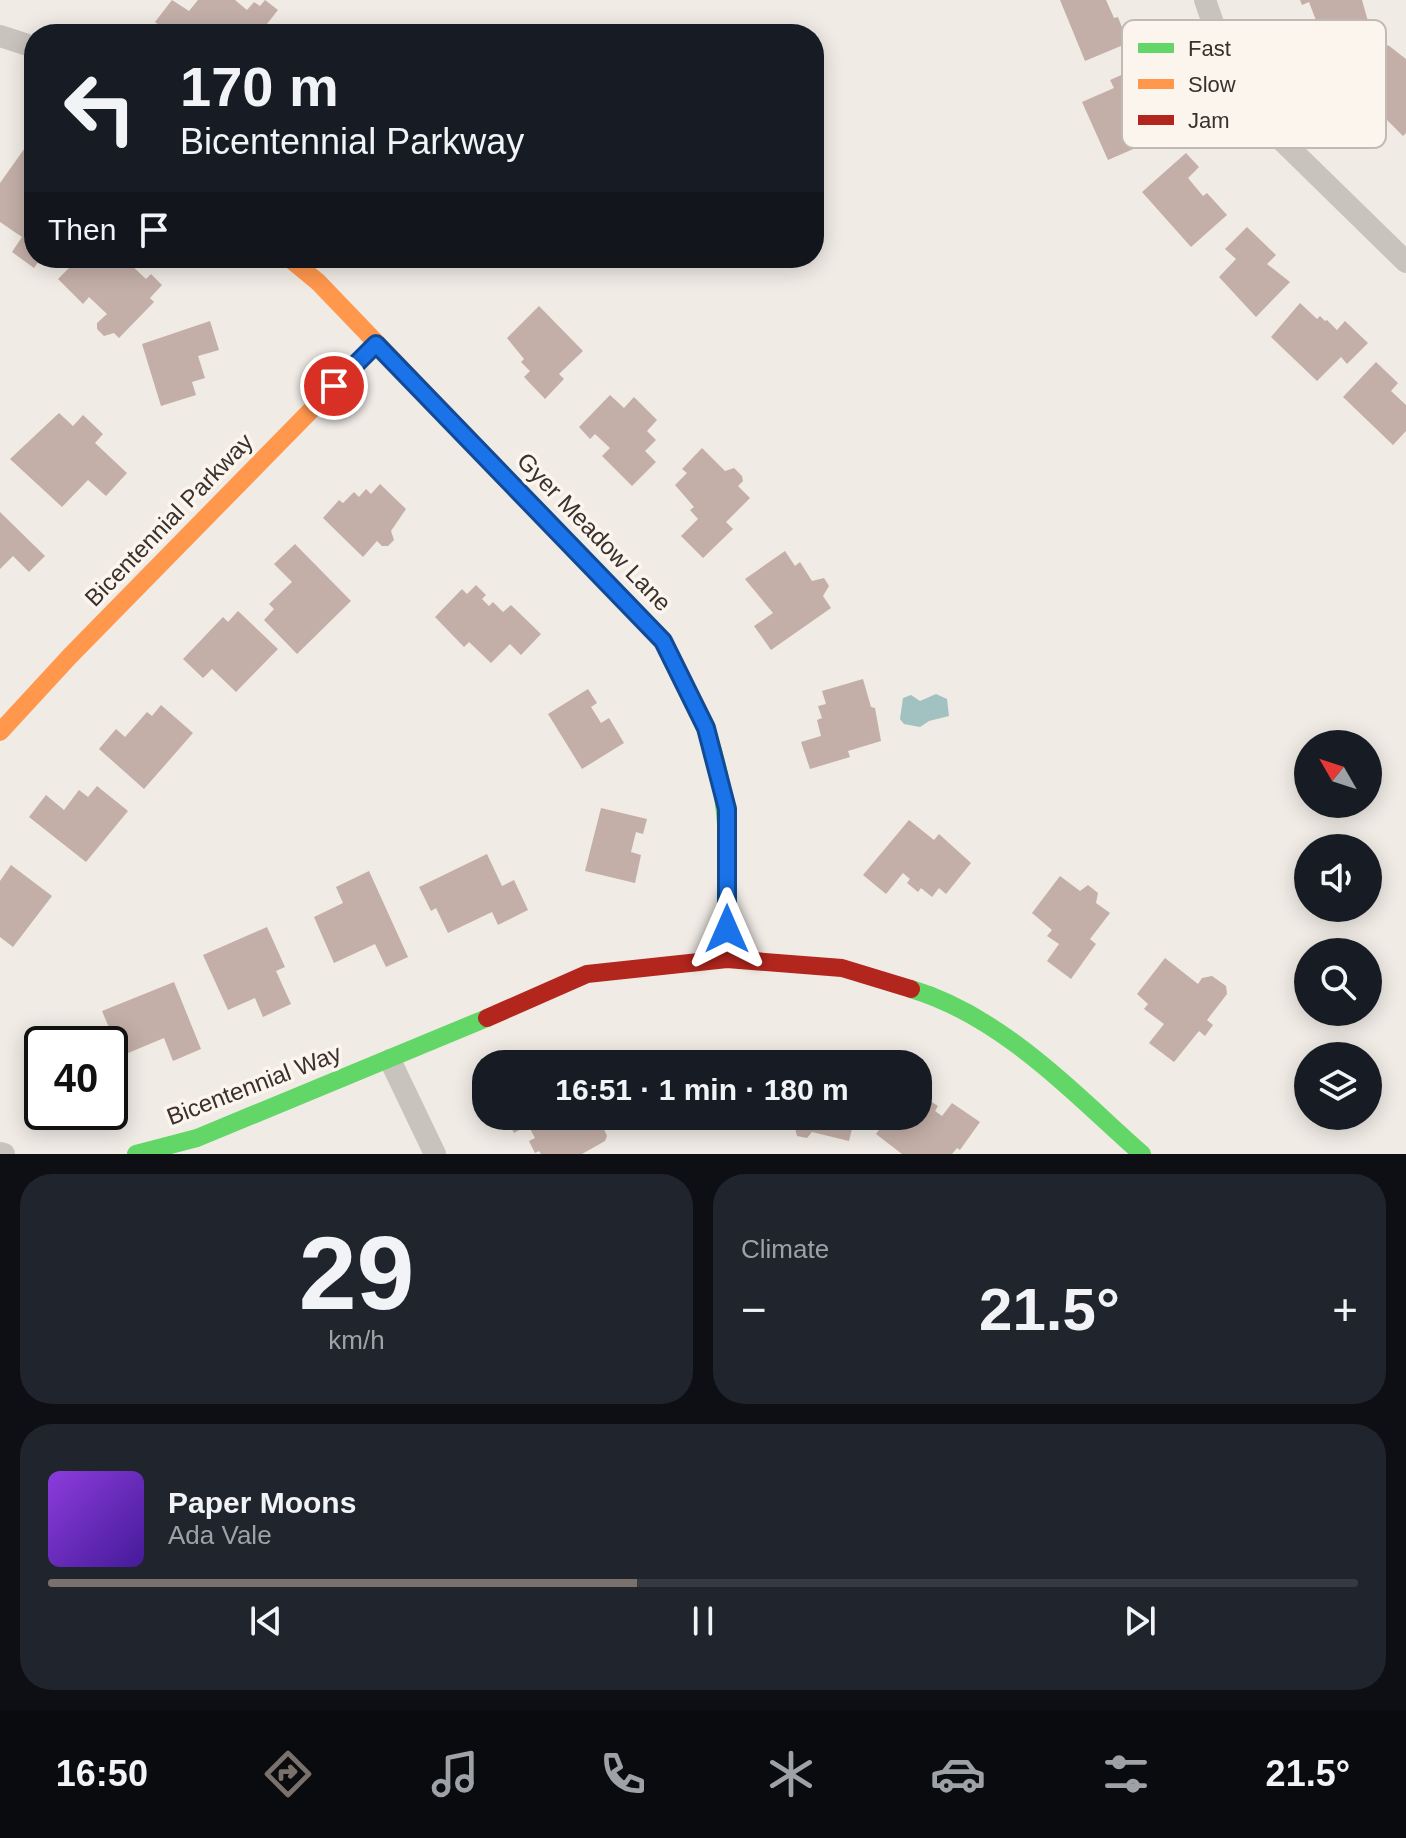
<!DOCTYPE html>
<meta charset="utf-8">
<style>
body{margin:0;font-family:Helvetica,sans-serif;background:#20242c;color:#f1f3f6;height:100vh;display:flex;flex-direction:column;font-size:30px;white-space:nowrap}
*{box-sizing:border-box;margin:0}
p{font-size:26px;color:#9ea1a6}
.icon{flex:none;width:44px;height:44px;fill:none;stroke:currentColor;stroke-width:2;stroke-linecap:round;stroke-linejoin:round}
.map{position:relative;height:1154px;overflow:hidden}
.drawer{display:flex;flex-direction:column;gap:20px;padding:20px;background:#0d0f14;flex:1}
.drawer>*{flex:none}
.guide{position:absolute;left:24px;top:24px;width:800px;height:244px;border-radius:32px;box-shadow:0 4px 20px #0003;background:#171b24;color:#f1f3f6;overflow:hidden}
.needle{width:52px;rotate:309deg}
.fabs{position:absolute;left:1294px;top:730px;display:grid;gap:16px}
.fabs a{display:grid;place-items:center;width:88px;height:88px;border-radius:50%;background:#171b24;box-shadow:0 4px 20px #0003;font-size:40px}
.speed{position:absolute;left:24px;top:1026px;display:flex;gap:16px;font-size:40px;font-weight:700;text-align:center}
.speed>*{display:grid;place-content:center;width:104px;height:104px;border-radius:50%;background:#171b24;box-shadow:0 4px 20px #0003;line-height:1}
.speed .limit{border:4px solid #111;border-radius:12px;background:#fff;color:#111}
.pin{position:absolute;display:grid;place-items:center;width:68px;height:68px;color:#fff;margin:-34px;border:4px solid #fff;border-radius:50%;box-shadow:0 2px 8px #0007}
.me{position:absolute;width:88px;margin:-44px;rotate:0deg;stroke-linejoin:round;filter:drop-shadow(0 0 6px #0008)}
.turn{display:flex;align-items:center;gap:28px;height:168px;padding:0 24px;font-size:36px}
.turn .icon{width:104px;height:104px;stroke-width:2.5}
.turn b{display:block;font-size:56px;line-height:68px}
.then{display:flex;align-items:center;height:76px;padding:0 24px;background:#0003;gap:16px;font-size:30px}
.big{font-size:60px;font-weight:600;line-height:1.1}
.drawer .widget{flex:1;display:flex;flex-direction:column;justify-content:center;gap:12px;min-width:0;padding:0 28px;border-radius:32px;background:#20242c}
.drawer .dial{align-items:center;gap:0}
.dial b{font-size:104px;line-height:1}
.song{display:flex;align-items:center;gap:24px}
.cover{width:96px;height:96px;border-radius:12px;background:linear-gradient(135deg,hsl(270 70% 55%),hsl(260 70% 35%))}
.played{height:8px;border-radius:4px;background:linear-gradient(90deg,#7a716c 45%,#363941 45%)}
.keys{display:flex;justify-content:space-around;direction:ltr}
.heat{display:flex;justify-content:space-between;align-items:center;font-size:44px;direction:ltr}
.drawer .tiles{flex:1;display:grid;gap:20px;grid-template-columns:1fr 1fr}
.widget:last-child{grid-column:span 2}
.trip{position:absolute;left:472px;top:1050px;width:460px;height:80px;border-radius:32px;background:#171b24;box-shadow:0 4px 20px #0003;font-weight:600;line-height:80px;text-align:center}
.menu{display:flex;height:128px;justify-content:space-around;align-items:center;background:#090b0e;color:#9ea1a6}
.menu .icon{width:56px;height:56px}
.menu .current{color:#7a716c}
.menu b{font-size:36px;color:#f1f3f6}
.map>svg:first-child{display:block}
.water{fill:#a1c2c1}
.building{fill:#c3afa7}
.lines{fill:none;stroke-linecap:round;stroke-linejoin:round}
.street{stroke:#c9c3be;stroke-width:22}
.fast{stroke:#63d668;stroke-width:18}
.slow{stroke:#ff974d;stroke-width:18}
.jam{stroke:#b3261e;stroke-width:18}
.route-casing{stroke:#114b97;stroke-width:20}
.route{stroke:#1a73e8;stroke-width:14}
.labels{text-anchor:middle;stroke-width:7;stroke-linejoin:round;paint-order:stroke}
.street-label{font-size:24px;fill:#3b302b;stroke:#fbf5ee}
.key{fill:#fbf5ee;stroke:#c1bab4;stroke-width:2}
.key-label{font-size:22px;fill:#3b302b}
</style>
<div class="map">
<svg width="1406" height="1154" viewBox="0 0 1406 1154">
<rect width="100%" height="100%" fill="#f0ebe5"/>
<path class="water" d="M936 694 947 699 949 716 929 721 920 727 904 724 900 719 903 698 911 695 920 701Z"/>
<path class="building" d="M172 0 189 11 198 0H235L247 10 254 2 260 6 265 0 278 10 259 34H171L155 22Z
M1060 0H1106L1114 18 1118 17 1128 43 1085 61Z
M1300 0H1362L1371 32 1324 51 1316 33 1320 31 1309 2 1302 5Z
M1388 45 1406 59V133L1403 136 1383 116 1387 111 1375 99 1379 95 1359 75Z
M1137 68 1149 96 1141 100 1150 120 1139 125 1147 143 1108 160 1082 102 1114 88 1110 80Z
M27 145 34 149V258H41L34 268 12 252 22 237 0 222V183Z
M1186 153 1199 167 1188 178 1203 196 1207 193 1227 215 1191 247 1142 192Z
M1247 227 1276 255 1267 264 1290 282 1256 317 1219 277 1236 259 1225 249Z
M79 258H132L128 262 146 279 151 274 162 285 150 298 154 302 119 338 114 333 104 336 97 329V323L107 314 89 297 83 304 58 279Z
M1300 303 1317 319 1320 316 1325 321 1327 320 1337 330 1345 321 1368 343 1347 364 1341 357 1317 381 1271 337Z
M539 306 583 351 559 374 564 379 545 399 524 377 530 371 521 362 524 359 507 338Z
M210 321 219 350 198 356 205 378 192 382 196 395 161 406 142 344Z
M1376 362 1398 383 1391 391 1406 405V431L1393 445 1343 397Z
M610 395 624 408 634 397 657 420 647 431 656 440 645 451 656 462 632 486 602 456 610 448 595 434 590 439 579 427Z
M59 413 73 426 83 415 103 434 95 443 127 473 106 496 88 480 62 507 10 459Z
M702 448 725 471 734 468 742 476 743 481 738 486 750 498 726 522 733 529 703 558 681 536 698 519 690 510 694 507 675 485 687 473 682 469Z
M380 484 406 509 391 531 394 540 388 546H382L377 541 363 557 323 518 339 500 343 503 354 492 359 497 366 489 371 494Z
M0 512 45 556 29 572 13 556 0 569Z
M295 544 351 601 297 654 264 620 274 609 269 604 292 582 274 564Z
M785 551 795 566 800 562 812 581 824 578 829 586 823 596 831 608 771 650 754 626 773 613 745 579Z
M476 585 486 595 482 599 489 606 493 602 503 612 511 605 541 634 521 655 510 644 491 663 469 642 464 647 435 617 462 589 467 594Z
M238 611 278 649 236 692 212 669 203 678 183 659 223 617 228 622Z
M863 679 871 707 875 708 881 741 848 751 850 757 810 769 801 742 821 736 817 720 822 718 818 706 826 704 822 691Z
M588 689 597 703 591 707 601 723 609 718 624 743 582 769 548 714Z
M161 705 193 733 144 789 99 749 116 729 125 737 147 712 152 716Z
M97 786 128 811 86 862 29 817 46 795 64 810 79 790 88 797Z
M601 808 647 819 643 834 636 832 631 852 641 855 635 883 585 871Z
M909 820 934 840 939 834 971 863 946 894 939 888 932 897 921 888 918 892 907 883 910 879 903 873 886 894 863 875Z
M487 854 502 886 514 880 528 910 498 925 492 912 448 933 436 908 431 911 419 887Z
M11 865 52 896 13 947 0 937V881Z
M369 871 408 957 386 967 375 944 334 963 314 917 343 903 336 887Z
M1060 876 1080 891 1088 885 1098 893 1096 903 1110 913 1090 939 1096 944 1071 979 1047 961 1059 944 1047 936 1052 930 1032 913Z
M267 927 285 967 276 971 291 1004 263 1017 255 998 228 1010 203 955Z
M1165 958 1198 984 1202 978 1212 976 1226 986 1227 994 1207 1020 1213 1025 1205 1036 1199 1031 1174 1062 1149 1043 1164 1024 1144 1009 1148 1004 1137 994Z
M174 982 201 1049 173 1061 164 1038 121 1056 102 1011Z
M927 1099 938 1106 935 1111 942 1116 952 1103 980 1122 960 1150 957 1148 952 1154H902L876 1134 889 1116H918V1100L923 1104Z
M505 1116H587L594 1129 603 1127 607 1136 605 1141 582 1154H541L539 1151 535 1153 529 1141 535 1138 528 1125 514 1133Z
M770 1116H855L849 1141 812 1132 807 1138 797 1136 795 1128 769 1121Z"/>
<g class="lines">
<path class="street" d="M1205 0 1226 61 1266 125 1406 262
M0 36 34 47
M390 1060 435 1154
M0 1153 4 1154"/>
<path class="fast" d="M697 710C736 788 727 875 727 959
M911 989C1002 1016 1073 1093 1142 1154
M136 1154 197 1138 487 1018"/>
<path class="slow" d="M289 258 318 282 663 641 697 710
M0 732 70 656 376 344"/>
<path class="jam" d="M487 1018 587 974 727 959 842 968 911 989"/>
</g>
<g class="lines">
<g class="route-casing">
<path id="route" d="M334 386 376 344 663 641 706 728 727 809V929"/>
</g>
<use href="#route" class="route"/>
</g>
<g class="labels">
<g class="street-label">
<text transform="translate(169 520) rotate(-46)" y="8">Bicentennial Parkway</text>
<text transform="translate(594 532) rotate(46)" y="8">Gyer Meadow Lane</text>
<text transform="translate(254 1085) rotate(-21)" y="8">Bicentennial Way</text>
</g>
</g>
<rect x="1122" y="20" width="264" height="128" rx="12" class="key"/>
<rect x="1138" y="43" width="36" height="10" fill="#63d668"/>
<rect x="1138" y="79" width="36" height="10" fill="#ff974d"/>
<rect x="1138" y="115" width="36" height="10" fill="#b3261e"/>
<g class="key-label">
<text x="1188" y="56">Fast</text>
<text x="1188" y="92">Slow</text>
<text x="1188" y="128">Jam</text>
</g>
</svg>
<div class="fabs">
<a><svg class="needle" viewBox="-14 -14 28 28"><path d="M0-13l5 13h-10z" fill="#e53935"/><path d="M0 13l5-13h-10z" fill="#9ea1a6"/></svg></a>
<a><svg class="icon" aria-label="sound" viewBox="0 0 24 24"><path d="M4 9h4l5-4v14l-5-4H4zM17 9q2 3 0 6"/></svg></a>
<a><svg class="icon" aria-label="search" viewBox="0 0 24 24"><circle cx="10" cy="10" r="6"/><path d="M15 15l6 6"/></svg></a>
<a><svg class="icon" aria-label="layers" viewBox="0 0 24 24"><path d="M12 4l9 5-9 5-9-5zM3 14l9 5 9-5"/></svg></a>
</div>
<div class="speed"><div class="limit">40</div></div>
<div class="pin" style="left:334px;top:386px;background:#d93025"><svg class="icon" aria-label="arrive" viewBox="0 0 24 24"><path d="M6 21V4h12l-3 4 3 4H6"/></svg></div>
<svg class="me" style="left:727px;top:929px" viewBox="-20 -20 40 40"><path d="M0-17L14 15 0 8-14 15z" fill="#1a73e8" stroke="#fff" stroke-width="4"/></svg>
<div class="trip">16:51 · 1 min · 180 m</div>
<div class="guide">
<div class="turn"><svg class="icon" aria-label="left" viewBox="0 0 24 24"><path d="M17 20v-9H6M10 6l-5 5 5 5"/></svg><div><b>170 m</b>Bicentennial Parkway</div></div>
<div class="then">Then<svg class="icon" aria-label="arrive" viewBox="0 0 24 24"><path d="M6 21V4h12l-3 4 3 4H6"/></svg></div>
</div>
</div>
<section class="drawer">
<div class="tiles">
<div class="widget dial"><b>29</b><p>km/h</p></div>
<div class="widget"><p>Climate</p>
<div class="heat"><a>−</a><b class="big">21.5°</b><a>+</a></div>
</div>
<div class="widget">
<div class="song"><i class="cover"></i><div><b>Paper Moons</b><p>Ada Vale</p></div></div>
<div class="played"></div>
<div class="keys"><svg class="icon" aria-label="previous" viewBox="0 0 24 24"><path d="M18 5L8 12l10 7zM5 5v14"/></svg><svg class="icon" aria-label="pause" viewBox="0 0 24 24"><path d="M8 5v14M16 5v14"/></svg><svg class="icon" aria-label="next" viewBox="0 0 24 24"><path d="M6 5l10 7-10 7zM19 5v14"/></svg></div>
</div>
</div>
</section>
<nav class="menu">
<b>16:50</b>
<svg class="icon current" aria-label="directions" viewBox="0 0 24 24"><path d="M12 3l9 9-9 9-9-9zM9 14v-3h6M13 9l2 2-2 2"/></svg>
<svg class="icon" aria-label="music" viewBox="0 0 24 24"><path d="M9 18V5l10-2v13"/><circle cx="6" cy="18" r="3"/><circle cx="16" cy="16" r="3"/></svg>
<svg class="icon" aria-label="phone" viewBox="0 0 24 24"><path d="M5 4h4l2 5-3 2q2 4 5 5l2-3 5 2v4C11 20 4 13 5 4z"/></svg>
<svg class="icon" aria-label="climate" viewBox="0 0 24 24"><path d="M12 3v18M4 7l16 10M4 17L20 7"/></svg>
<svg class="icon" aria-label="car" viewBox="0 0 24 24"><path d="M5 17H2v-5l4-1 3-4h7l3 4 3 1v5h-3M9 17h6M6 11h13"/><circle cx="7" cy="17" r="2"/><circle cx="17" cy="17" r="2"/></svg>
<svg class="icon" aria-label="filters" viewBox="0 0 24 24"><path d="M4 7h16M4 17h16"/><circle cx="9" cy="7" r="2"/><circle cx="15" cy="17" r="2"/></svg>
<b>21.5°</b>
</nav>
